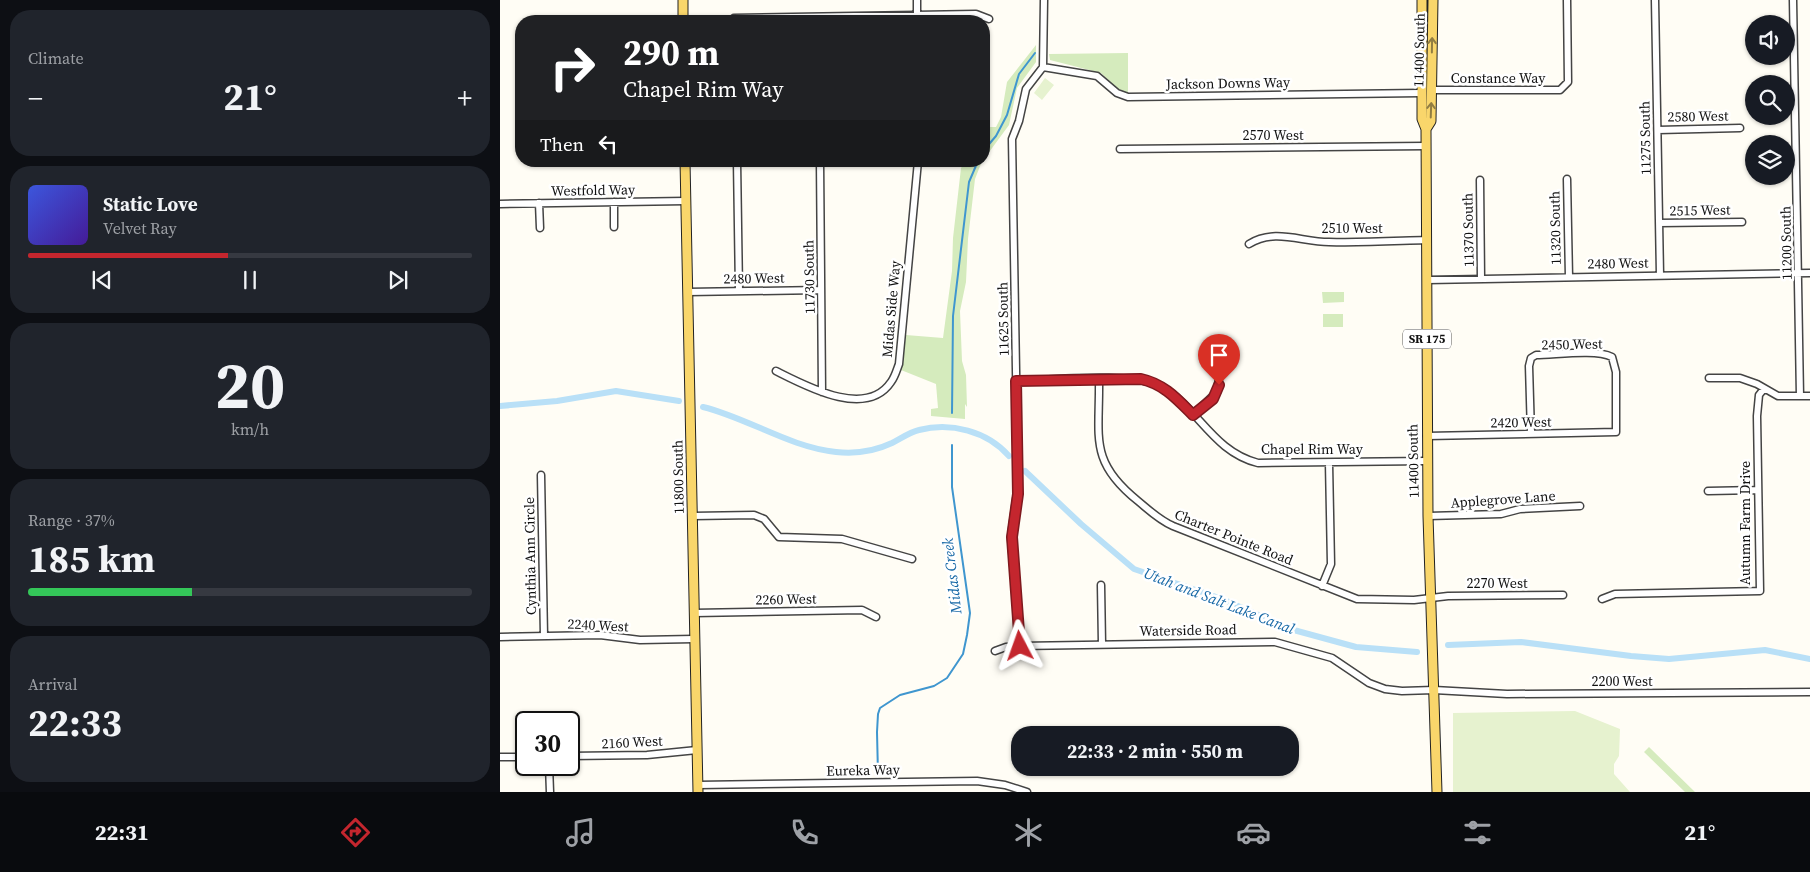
<!DOCTYPE html>
<meta charset="utf-8">
<style>
body{margin:0;font-family:"Source Serif 4",serif;background:#20242c;color:#f1f3f6;height:100vh;display:flex;flex-direction:column;font-size:19px;white-space:nowrap}
*{box-sizing:border-box;margin:0}
p{font-size:16px;color:#9ea1a6}
.icon{flex:none;width:28px;height:28px;fill:none;stroke:currentColor;stroke-width:2;stroke-linecap:round;stroke-linejoin:round}
.map{position:relative;flex:1;overflow:hidden}
.sheet{display:flex;flex-direction:column;gap:10px;padding:10px;background:#0d0f14;width:500px}
.sheet>*{flex:none}
.hud{position:absolute;left:15px;top:15px;width:475px;height:152px;border-radius:20px;box-shadow:0 1px 4px #0004;background:#202124;color:#fff;overflow:hidden}
.controls{position:absolute;left:1245px;top:15px;display:grid;gap:10px}
.controls a{display:grid;place-items:center;width:50px;height:50px;border-radius:50%;background:#171b24;box-shadow:0 1px 4px #0004;font-size:25px}
.speed{position:absolute;left:15px;top:711px;display:flex;gap:10px;font-size:25px;font-weight:700;text-align:center}
.speed>*{display:grid;place-content:center;width:65px;height:65px;border-radius:50%;background:#171b24;box-shadow:0 1px 4px #0004;line-height:1}
.speed .limit{border:2px solid #111;border-radius:8px;background:#fff;color:#111}
.pin{position:absolute;display:grid;place-items:center;width:42px;height:42px;color:#fff;margin:-51px -21px;border-radius:50% 50% 50% 0;rotate:-45deg;box-shadow:0 0 5px #0007}
.pin .icon{rotate:45deg}
.me{position:absolute;width:55px;margin:-28px;rotate:356deg;stroke-linejoin:round;filter:drop-shadow(0 0 4px #0008)}
.turn{display:flex;align-items:center;gap:18px;height:105px;padding:0 25px;font-size:22px}
.turn .icon{width:65px;height:65px;stroke-width:2.5}
.turn b{display:block;font-size:35px;line-height:42px}
.then{display:flex;align-items:center;height:48px;padding:0 25px;background:#0003;gap:10px;font-size:19px}
.big{font-size:38px;font-weight:700;line-height:1.1}
.sheet .tile{flex:1;display:flex;flex-direction:column;justify-content:center;gap:8px;min-width:0;padding:0 18px;border-radius:20px;background:#20242c}
.sheet .dial{align-items:center;gap:0}
.dial b{font-size:65px;line-height:1}
.song{display:flex;align-items:center;gap:15px}
.cover{width:60px;height:60px;border-radius:8px;background:linear-gradient(135deg,hsl(230 70% 55%),hsl(260 70% 35%))}
.played{height:5px;border-radius:2px;background:linear-gradient(90deg,#c4262e 45%,#363941 45%)}
.keys{display:flex;justify-content:space-around;direction:ltr}
.heat{display:flex;justify-content:space-between;align-items:center;font-size:28px;direction:ltr}
.charge{height:8px;border-radius:4px;background:linear-gradient(90deg,#34c759 37%,#363941 0)}
.trip{position:absolute;left:511px;top:726px;width:288px;height:50px;border-radius:20px;background:#171b24;box-shadow:0 1px 4px #0004;font-weight:700;line-height:50px;text-align:center}
.tabs{display:flex;height:80px;justify-content:space-around;align-items:center;background:#090b0e;color:#9ea1a6}
.tabs .icon{width:35px;height:35px}
.tabs .selected{color:#c4262e}
.tabs b{font-size:22px;color:#f1f3f6}
main{display:flex;flex:1;min-height:0}
.map>svg:first-child{display:block}
.green{fill:#d5ebbd}
.pitch{fill:#e6f2cf}
.lines{fill:none;stroke-linecap:round;stroke-linejoin:round}
.stream{stroke:#3f96cf;stroke-width:2}
.canal{stroke:#b9e0f7;stroke-width:6}
.minor-casing{stroke:#444;stroke-width:9}
.major-casing{stroke:#222;stroke-width:11}
.minor{stroke:#fff;stroke-width:6}
.major{stroke:#f9d66b;stroke-width:9}
.oneway{stroke:#917d42}
.route-casing{stroke:#7f191e;stroke-width:12}
.route{stroke:#c4262e;stroke-width:9}
.labels{text-anchor:middle;stroke-width:5;stroke-linejoin:round;paint-order:stroke}
.shield{fill:#fff;stroke:#585858;stroke-width:1}
.shield-label{font-size:12px;font-weight:bold;fill:#111}
.street-label{font-size:14px;fill:#111;stroke:#fff}
.water-label{font-size:15px;font-style:italic;fill:#1768a6;stroke:#fff}
</style>
<main>
<section class="sheet">
<div class="tile"><p>Climate</p>
<div class="heat"><a>−</a><b class="big">21°</b><a>+</a></div>
</div>
<div class="tile">
<div class="song"><i class="cover"></i><div><b>Static Love</b><p>Velvet Ray</p></div></div>
<div class="played"></div>
<div class="keys"><svg class="icon" aria-label="previous" viewBox="0 0 24 24"><path d="M18 5L8 12l10 7zM5 5v14"/></svg><svg class="icon" aria-label="pause" viewBox="0 0 24 24"><path d="M8 5v14M16 5v14"/></svg><svg class="icon" aria-label="next" viewBox="0 0 24 24"><path d="M6 5l10 7-10 7zM19 5v14"/></svg></div>
</div>
<div class="tile dial"><b>20</b><p>km/h</p></div>
<div class="tile"><p>Range · 37%</p><b class="big">185 km</b><div class="charge"></div></div>
<div class="tile"><p>Arrival</p><b class="big">22:33</b></div>
</section>
<div class="map">
<svg width="1310" height="792" viewBox="0 0 1310 792">
<rect width="100%" height="100%" fill="#fffdf5"/>
<path class="green" d="M536 45V62L517 88 509 125 484 159V136L490 127H496L501 117 507 82Z
M628 53V93L620 91 601 73 550 60 549 54Z
M466 161H482L475 179 468 239 466 282 460 311 462 361 466 375 467 407 465 404V419L431 416V409L438 408 436 384 401 370 406 335 443 338 452 271 453 238 461 168Z
M822 292H844V302L823 303Z
M823 314H843V327H823Z
M1149 747 1195 792H1185L1144 752Z"/>
<path class="pitch" d="M545 78 554 85 542 100 534 93Z
M1075 711 1120 729 1119 756 1114 764V774L1130 792H953V713Z"/>
<g class="lines">
<path class="stream" d="M484 150 496 136 507 115 519 74 535 53
M452 413 453 316 469 182 478 161
M378 774 377 732 378 714 380 708 400 695 434 686 447 678 463 654 467 635 470 613 452 487V445"/>
<path class="canal" d="M0 406 57 401 116 391 179 401
M203 407C248 418 289 447 336 452 354 454 375 451 392 443 400 439 410 432 419 430 451 422 487 431 509 456
M525 471 581 524 634 569 722 599 790 629 856 647 917 652
M948 645 1021 642 1131 656 1169 659 1265 650 1310 659"/>
<g class="minor-casing">
<path id="minor" d="M417 0V15
M1155 0 1160 275
M1293 0 1300 396
M234 21V18L476 14 489 19
M543 67 597 76 617 93 628 97 921 93
M932 90H1060L1068 82 1067 0
M1158 130 1240 128
M620 149 926 146
M237 161 239 291
M320 161 322 392
M1067 179 1069 277
M980 180 981 279
M114 202V227
M39 203 40 228
M0 204 186 201
M1159 223 1242 222
M749 244C775 228 801 242 829 242 861 243 894 241 926 240
M927 280 1310 273
M188 292 321 290
M276 371C306 386 366 419 391 382 395 377 397 369 399 364L418 161
M1209 378H1240L1257 384 1278 396H1310
M599 379C600 437 588 461 638 501 649 510 659 520 673 526L857 599 914 600 948 596 1063 595
M516 381C550 380 638 371 664 388 699 410 714 452 758 463L927 461
M693 415 717 392 720 371
M927 436 1116 432V372L1112 357C1095 349 1056 355 1036 355L1031 358 1029 366 1031 434
M41 475 44 636
M1208 491 1258 490
M193 516 254 515 264 519 279 537 342 539 412 559
M928 516 1001 514 1020 509 1080 506
M601 585 602 644
M822 586 831 564 829 463
M1102 599 1115 594 1260 591 1257 416 1259 395 1263 390
M194 613 362 610 376 617
M0 637 100 635 140 640 194 639
M520 646 511 537 518 486 512 139 519 121 526 89 543 67 544 0
M495 651 506 647 520 646 775 642 832 658 869 683 885 689 902 691 934 690 1007 694 1310 692
M69 756 147 755 197 750
M0 757H26
M49 765 50 792
M198 785 477 781 505 785 527 792"/>
</g>
<g class="major-casing">
<path id="major" d="M183 0V21
M922 0V119L926 129 928 516 937 792
M926 129 931 121 933 0
M185 161 198 792"/>
</g>
<use href="#minor" class="minor"/>
<use href="#major" class="major"/>
</g>
<defs><path id="oneway-shaft" d="M-6 0H5M1.5-3L5.5 0L1.5 3" fill="none" stroke-width="1.6" stroke-linecap="round" stroke-linejoin="round" transform="scale(1.25)"/></defs>
<g class="oneway">
<use href="#oneway-shaft" transform="translate(932 45) rotate(-89)"/>
<use href="#oneway-shaft" transform="translate(931 110) rotate(-88)"/>
</g>
<g class="lines">
<g class="route-casing">
<path id="route" d="M520 646 512 537 518 494 516 381 641 379C664 384 677 399 693 415L713 399 719 385"/>
</g>
<use href="#route" class="route"/>
</g>
<g class="labels">
<rect class="shield" x="903" y="329.5" width="48" height="19" rx="4"/>
<g class="shield-label">
<text x="927" y="343">SR 175</text>
</g>
<g class="street-label">
<text transform="translate(919 50) rotate(-89)" y="5">11400 South</text>
<text x="998" y="83">Constance Way</text>
<text transform="translate(728 83) rotate(-1)" y="5">Jackson Downs Way</text>
<text transform="translate(1198 116) rotate(-1)" y="5">2580 West</text>
<text x="773" y="140">2570 West</text>
<text transform="translate(1145 138) rotate(-91)" y="5">11275 South</text>
<text transform="translate(93 190) rotate(-1)" y="5">Westfold Way</text>
<text transform="translate(1200 210) rotate(-1)" y="5">2515 West</text>
<text x="852" y="233">2510 West</text>
<text transform="translate(1055 228) rotate(-91)" y="5">11320 South</text>
<text transform="translate(968 230) rotate(-91)" y="5">11370 South</text>
<text transform="translate(1286 243) rotate(-91)" y="5">11200 South</text>
<text transform="translate(1118 263) rotate(-1)" y="5">2480 West</text>
<text transform="translate(309 277) rotate(-91)" y="5">11730 South</text>
<text transform="translate(254 278) rotate(-1)" y="5">2480 West</text>
<text transform="translate(391 309) rotate(-85)" y="5">Midas Side Way</text>
<text transform="translate(503 319) rotate(-91)" y="5">11625 South</text>
<text transform="translate(1072 344) rotate(-1)" y="5">2450 West</text>
<text transform="translate(1021 422) rotate(-1)" y="5">2420 West</text>
<text x="812" y="454">Chapel Rim Way</text>
<text transform="translate(913 461) rotate(-91)" y="5">11400 South</text>
<text transform="translate(178 477) rotate(-91)" y="5">11800 South</text>
<text transform="translate(1003 499) rotate(-4)" y="5">Applegrove Lane</text>
<text transform="translate(1245 523) rotate(-90)" y="5">Autumn Farm Drive</text>
<text transform="translate(734 537) rotate(22)" y="5">Charter Pointe Road</text>
<text transform="translate(30 556) rotate(-91)" y="5">Cynthia Ann Circle</text>
<text x="997" y="588">2270 West</text>
<text transform="translate(286 599) rotate(-1)" y="5">2260 West</text>
<text transform="translate(98 625) rotate(3)" y="5">2240 West</text>
<text transform="translate(688 630) rotate(-1)" y="5">Waterside Road</text>
<text x="1122" y="686">2200 West</text>
<text transform="translate(132 742) rotate(-3)" y="5">2160 West</text>
<text transform="translate(363 770) rotate(-1)" y="5">Eureka Way</text>
</g>
<g class="water-label">
<text transform="translate(452 576) rotate(-97)" y="5">Midas Creek</text>
<text transform="translate(719 601) rotate(21)" y="5">Utah and Salt Lake Canal</text>
</g>
</g>
</svg>
<div class="controls">
<a><svg class="icon" aria-label="sound" viewBox="0 0 24 24"><path d="M4 9h4l5-4v14l-5-4H4zM17 9q2 3 0 6"/></svg></a>
<a><svg class="icon" aria-label="search" viewBox="0 0 24 24"><circle cx="10" cy="10" r="6"/><path d="M15 15l6 6"/></svg></a>
<a><svg class="icon" aria-label="layers" viewBox="0 0 24 24"><path d="M12 4l9 5-9 5-9-5zM3 14l9 5 9-5"/></svg></a>
</div>
<div class="speed"><div class="limit">30</div></div>
<div class="pin" style="left:719px;top:385px;background:#d93025"><svg class="icon" aria-label="arrive" viewBox="0 0 24 24"><path d="M6 21V4h12l-3 4 3 4H6"/></svg></div>
<svg class="me" style="left:520px;top:646px" viewBox="-20 -20 40 40"><path d="M0-17L14 15 0 8-14 15z" fill="#c4262e" stroke="#fff" stroke-width="4"/></svg>
<div class="trip">22:33 · 2 min · 550 m</div>
<div class="hud">
<div class="turn"><svg class="icon" aria-label="right" viewBox="0 0 24 24"><path d="M7 20v-9h11M14 6l5 5-5 5"/></svg><div><b>290 m</b>Chapel Rim Way</div></div>
<div class="then">Then<svg class="icon" aria-label="left" viewBox="0 0 24 24"><path d="M17 20v-9H6M10 6l-5 5 5 5"/></svg></div>
</div>
</div>
</main>
<nav class="tabs">
<b>22:31</b>
<svg class="icon selected" aria-label="directions" viewBox="0 0 24 24"><path d="M12 3l9 9-9 9-9-9zM9 14v-3h6M13 9l2 2-2 2"/></svg>
<svg class="icon" aria-label="music" viewBox="0 0 24 24"><path d="M9 18V5l10-2v13"/><circle cx="6" cy="18" r="3"/><circle cx="16" cy="16" r="3"/></svg>
<svg class="icon" aria-label="phone" viewBox="0 0 24 24"><path d="M5 4h4l2 5-3 2q2 4 5 5l2-3 5 2v4C11 20 4 13 5 4z"/></svg>
<svg class="icon" aria-label="climate" viewBox="0 0 24 24"><path d="M12 3v18M4 7l16 10M4 17L20 7"/></svg>
<svg class="icon" aria-label="car" viewBox="0 0 24 24"><path d="M5 17H2v-5l4-1 3-4h7l3 4 3 1v5h-3M9 17h6M6 11h13"/><circle cx="7" cy="17" r="2"/><circle cx="17" cy="17" r="2"/></svg>
<svg class="icon" aria-label="filters" viewBox="0 0 24 24"><path d="M4 7h16M4 17h16"/><circle cx="9" cy="7" r="2"/><circle cx="15" cy="17" r="2"/></svg>
<b>21°</b>
</nav>
